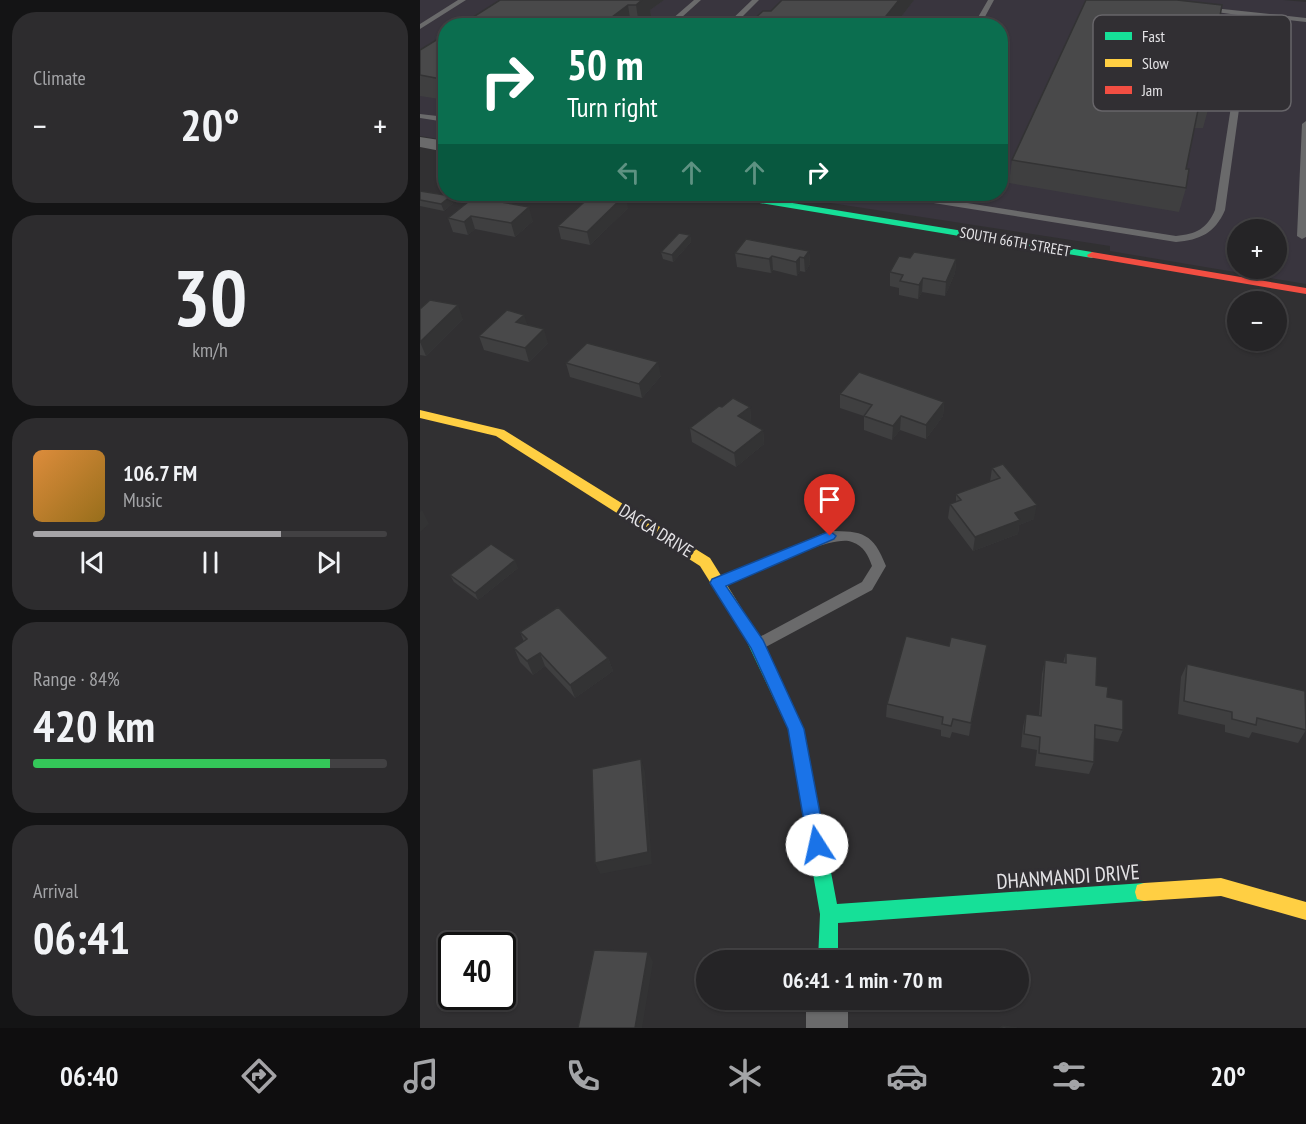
<!DOCTYPE html>
<meta charset="utf-8">
<style>
body{margin:0;font-family:"PT Sans Narrow",sans-serif;background:#2d2c2e;color:#f1f3f6;height:100vh;display:flex;flex-direction:column;font-size:22px;white-space:nowrap}
*{box-sizing:border-box;margin:0}
p{font-size:20px;color:#a3a4a7}
.icon{flex:none;width:33px;height:33px;fill:none;stroke:currentColor;stroke-width:2;stroke-linecap:round;stroke-linejoin:round}
.map{position:relative;flex:1;overflow:hidden}
.panel{display:flex;flex-direction:column;gap:12px;padding:12px;background:#141415;width:420px}
.panel>*{flex:none}
.banner{position:absolute;left:18px;top:18px;width:570px;height:183px;border-radius:24px;box-shadow:0 2px 4px #0004,0 0 0 2px #424143;background:#0b6e4f;color:#fff;overflow:hidden}
.controls{position:absolute;left:807px;top:219px;display:grid;gap:12px}
.controls a{display:grid;place-items:center;width:60px;height:60px;border-radius:50%;background:#252426;box-shadow:0 2px 4px #0004,0 0 0 2px #424143;font-size:30px}
.speed{position:absolute;left:18px;top:932px;display:flex;gap:12px;font-size:30px;font-weight:700;text-align:center}
.speed>*{display:grid;place-content:center;width:78px;height:78px;border-radius:50%;background:#252426;box-shadow:0 2px 4px #0004,0 0 0 2px #424143;line-height:1}
.speed .limit{border:3px solid #111;border-radius:9px;background:#fff;color:#111}
.pin{position:absolute;display:grid;place-items:center;width:51px;height:51px;color:#fff;margin:-62px -26px;border-radius:50% 50% 50% 0;rotate:-45deg;box-shadow:0 0 6px #0007}
.pin .icon{rotate:45deg}
.me{position:absolute;width:66px;margin:-33px;rotate:350deg;stroke-linejoin:round;filter:drop-shadow(0 0 4px #0008)}
.turn{display:flex;align-items:center;gap:21px;height:126px;padding:0 30px;font-size:27px}
.turn .icon{width:78px;height:78px;stroke-width:2.5}
.turn b{display:block;font-size:42px;line-height:51px}
.lanes{display:flex;align-items:center;height:57px;padding:0 30px;background:#0003;justify-content:center;gap:30px;direction:ltr}
.lanes .off{opacity:.35}
.big{font-size:45px;font-weight:800;line-height:1.1}
.panel .widget{flex:1;display:flex;flex-direction:column;justify-content:center;gap:9px;min-width:0;padding:0 21px;border-radius:24px;background:#2d2c2e}
.panel .dial{align-items:center;gap:0}
.dial b{font-size:78px;line-height:1}
.song{display:flex;align-items:center;gap:18px}
.cover{width:72px;height:72px;border-radius:9px;background:linear-gradient(135deg,hsl(30 70% 55%),hsl(40 70% 35%))}
.played{height:6px;border-radius:3px;background:linear-gradient(90deg,#a5a4a7 70%,#424143 70%)}
.keys{display:flex;justify-content:space-around;direction:ltr}
.heat{display:flex;justify-content:space-between;align-items:center;font-size:33px;direction:ltr}
.charge{height:9px;border-radius:4px;background:linear-gradient(90deg,#34c759 84%,#424143 0)}
.trip{position:absolute;left:276px;top:950px;width:333px;height:60px;border-radius:30px;background:#252426;box-shadow:0 2px 4px #0004,0 0 0 2px #424143;font-weight:800;line-height:60px;text-align:center}
.tabs{display:flex;height:96px;justify-content:space-around;align-items:center;background:#0f0e0f;color:#a3a4a7}
.tabs .icon{width:42px;height:42px}
.tabs .current{color:#a5a4a7}
.tabs b{font-size:27px;color:#f1f3f6}
main{display:flex;flex:1;min-height:0}
.map>svg:first-child{display:block}
.built{fill:#39353e;fill-rule:evenodd}
.lines{fill:none;stroke-linecap:round;stroke-linejoin:round}
.lane{fill:#6a6a6b;fill-rule:evenodd}
.street{fill:#6a6a6b;fill-rule:evenodd}
.fast{fill:#16e098;fill-rule:evenodd}
.slow{fill:#ffcf43;fill-rule:evenodd}
.jam{fill:#f24e42;fill-rule:evenodd}
.wall{fill:#3f3f40}
.shaded-wall{fill:#333334}
.building{fill:#49494a;stroke:#333334;stroke-width:1.5}
.route{fill:#1a73e8;stroke:#114b97;stroke-width:1.5}
.labels{text-anchor:middle;stroke-width:6;stroke-linejoin:round;paint-order:stroke}
.far-street-label{font-size:15px;fill:#e4e3e6;stroke:#312f33}
.street-label{font-size:18px;fill:#e4e3e6;stroke:#312f33}
.near-street-label{font-size:21px;fill:#e4e3e6;stroke:#312f33}
.key{fill:#312f33;stroke:#676569;stroke-width:1.5}
.key-label{font-size:16px;fill:#e4e3e6}
</style>
<main>
<section class="panel">
<div class="widget"><p>Climate</p>
<div class="heat"><a>−</a><b class="big">20°</b><a>+</a></div>
</div>
<div class="widget dial"><b>30</b><p>km/h</p></div>
<div class="widget">
<div class="song"><i class="cover"></i><div><b>106.7 FM</b><p>Music</p></div></div>
<div class="played"></div>
<div class="keys"><svg class="icon" aria-label="previous" viewBox="0 0 24 24"><path d="M18 5L8 12l10 7zM5 5v14"/></svg><svg class="icon" aria-label="pause" viewBox="0 0 24 24"><path d="M8 5v14M16 5v14"/></svg><svg class="icon" aria-label="next" viewBox="0 0 24 24"><path d="M6 5l10 7-10 7zM19 5v14"/></svg></div>
</div>
<div class="widget"><p>Range · 84%</p><b class="big">420 km</b><div class="charge"></div></div>
<div class="widget"><p>Arrival</p><b class="big">06:41</b></div>
</section>
<div class="map">
<svg width="886" height="1028" viewBox="0 0 886 1028">
<rect width="100%" height="100%" fill="#313032"/>
<path class="built" d="M0 0H863L886 2V284L690 251V246L352 194H580V26H26L25 140 0 136ZM818 230H856V268H818Z"/>
<g class="lines">
<path class="lane" d="M38 0H46L0 29V24Z
M274 0H281L252 26H244Z
M332 0H339L313 26H305Z
M568 0H574L560 26H553Z
M784 7 886 18V22L832 16 805 210C795 233 780 240 756 242L476 197 471 194H490L756 236C776 234 787 229 795 210L825 16 782 10Z
M0 114 26 117V122L0 118Z
M886 121V237L882 239 877 236 882 124Z
M409 531C443 531 453 533 466 566L452 590 342 649 337 651 332 649 329 645 332 641 442 582 452 566C448 555 444 546 432 542 409 533 326 580 298 589L293 587 291 583 293 579Z"/>
<path class="street" d="M0 137 26 141V152L0 147Z
M386 999H428V1028H386Z"/>
<path class="fast" d="M299 194H318L672 252 677 255 672 258 304 197Z
M335 636 340 638 384 729 417 904 724 883 731 885 733 892 731 899 724 901 418 923V960H398L400 914 368 729 327 642 330 638Z"/>
<path class="slow" d="M0 410 84 430 290 558 340 638 343 642 340 646 335 648 330 646 280 566 76 436 0 418Z
M801 878 886 902V920L801 896 724 901 717 899 715 892 717 885 724 883Z"/>
<path class="jam" d="M672 252 886 288V294L668 257 667 255Z"/>
</g>
<path class="wall" d="M80 0H244L230 10 231 16 219 25 39 26Z
M362 0H494L474 26H333L332 21 351 11Z
M802 5 795 36H793L788 61 794 75 790 92 789 106 783 128H774L766 169V188L759 212 589 183 592 160Z
M26 34V100L0 96V50Z
M0 191 33 203 24 211 0 206Z
M89 195 91 204 113 221 95 237 55 229 48 235 33 232 28 218Z
M208 208 170 245 141 239 138 226Z
M270 235 271 242 253 262 243 259 241 252Z
M389 251 390 264 385 272 380 271 377 276 353 270 351 273 317 267 315 253Z
M490 258 536 259 535 273 525 296 502 292 498 299 479 295V288L470 286V272Z
M0 309 43 319 6 356 0 355Z
M59 336 128 343 109 362 64 350Z
M146 363 241 376 222 398 150 377Z
M420 394 524 402 523 416 506 439 480 430 472 440 444 430V416L420 408Z
M302 407H330L331 421 329 422 343 430 344 444 316 467 272 442 270 428Z
M572 468 614 519 599 525 598 534 553 551 528 518 530 504 536 502V494L570 482Z
M98 568 58 600 34 582 30 575Z
M100 632 188 658 193 671 155 698 125 666 113 675 100 662 94 648 104 642Z
M646 653 676 685 687 697 703 730 698 742 674 738V762L669 774 615 766 617 750 601 747 603 727 606 714 619 716 622 674 625 660 643 663Z
M565 658 549 736 532 732 530 738 521 736V730L466 717 467 704Z
M767 664 886 730 878 743 832 732 829 738 805 732V725L758 714 761 677Z"/>
<path class="shaded-wall" d="M222 0H244L230 10 231 16 219 25 216 5Z
M479 0H494L474 26H458Z
M208 5 211 25 188 26 192 17Z
M206 194 208 208 170 245 167 232Z
M89 195 93 209 81 202Z
M31 196 33 203 24 211 21 204Z
M109 207 113 221 95 237 91 223Z
M51 216 55 229 48 235 44 222Z
M270 235 271 242 253 262 252 255Z
M389 251 390 264 385 272 384 258Z
M352 256 353 270 351 273 349 259Z
M380 257V271L377 276 376 262Z
M536 259 535 273 525 296 526 282Z
M503 278 502 292 498 299 499 285Z
M38 305 43 319 6 356 0 342Z
M104 315 109 329 96 322Z
M124 329 128 343 109 362 105 348Z
M238 362 241 376 222 398 219 384Z
M524 402 523 416 506 439V425Z
M330 407 331 421 320 430 318 416Z
M481 416 480 430 472 440 473 426Z
M343 430 344 444 316 467 314 453Z
M617 505 614 519 599 525 598 534 553 551 555 537 595 513Z
M2 510 9 524 0 532V512Z
M95 560 98 568 58 600 55 593Z
M567 645 565 658 549 736 551 723Z
M120 653 125 666 113 675 107 661Z
M188 658 193 671 155 698 150 685Z
M221 759 225 772 232 864 180 874 175 863Z
M228 952 233 962 222 1028H215Z"/>
<path class="building" d="M80 0H222L216 5H208L192 17 198 18 188 26H39Z
M362 0H479L458 26H335L339 22 332 21 343 11H351Z
M666 0H757L802 5 800 16H797L788 61 796 63 794 75H785L782 91 791 93 789 106 779 105 766 169H769L766 188 592 160Z
M26 34V80L0 75V50Z
M0 191 31 196 21 204 0 200Z
M58 194H78L89 195 81 202 109 207 91 223 51 216 44 222 28 218Z
M173 194H206L167 232 138 226Z
M259 233 270 235 252 255 241 252Z
M326 239 389 251 384 258 380 257 376 262 352 256 349 259 315 253Z
M494 252 536 259 526 282 503 278 499 285 480 281 483 275 470 272 479 256 490 258Z
M10 300 38 305 0 342V309Z
M87 310 104 315 96 322 124 329 105 348 59 336Z
M167 343 238 362 219 384 146 363Z
M439 372 524 402 506 425 481 416 473 426 444 416 452 405 420 394Z
M313 398 330 407 318 416 343 430 314 453 270 428 299 406 302 407Z
M583 464 617 505 595 513 600 520 555 537 530 504 541 500 536 494 580 478 572 468Z
M71 544 95 560 55 593 30 575Z
M138 607 188 658 150 685 120 653 107 661 94 648 107 639 100 632Z
M486 636 529 646 531 637 567 645 551 723 533 719 531 726 522 724 523 717 467 704Z
M646 653 677 657 676 685 688 687 687 697 703 700V730L675 725 674 762 619 753 620 737 604 734 606 714 621 716 625 660 646 663Z
M767 664 885 691 886 730 837 718 836 725 812 719V712L764 701Z
M221 759 228 852 175 863 172 769Z
M174 950 228 952 215 1028H158Z
M583 1026 597 1028H580Z"/>
<path class="route" d="M410 531 416 536 414 539 306 586 343 640 384 729 406 845 403 851 397 853 390 851 388 845 368 729 331 648 290 583 292 579Z"/>
<g class="labels">
<g class="far-street-label">
<text transform="translate(595 242) rotate(10)" y="5">SOUTH 66TH STREET</text>
</g>
<g class="street-label">
<text transform="translate(236 531) rotate(32)" y="6">DACCA DRIVE</text>
</g>
<g class="near-street-label">
<text transform="translate(648 877) rotate(-4)" y="7">DHANMANDI DRIVE</text>
</g>
</g>
<rect x="673" y="15" width="198" height="96" rx="9" class="key"/>
<rect x="685" y="32" width="27" height="8" fill="#16e098"/>
<rect x="685" y="59" width="27" height="8" fill="#ffcf43"/>
<rect x="685" y="86" width="27" height="8" fill="#f24e42"/>
<g class="key-label">
<text x="722" y="42">Fast</text>
<text x="722" y="69">Slow</text>
<text x="722" y="96">Jam</text>
</g>
</svg>
<div class="controls">
<a>+</a>
<a>−</a>
</div>
<div class="speed"><div class="limit">40</div></div>
<div class="pin" style="left:410px;top:536px;background:#d93025"><svg class="icon" aria-label="arrive" viewBox="0 0 24 24"><path d="M6 21V4h12l-3 4 3 4H6"/></svg></div>
<svg class="me" style="left:397px;top:845px" viewBox="-20 -20 40 40"><circle r="19" fill="#fff"/><path d="M0-13L10 11 0 6-10 11z" fill="#1a73e8"/></svg>
<div class="trip">06:41 · 1 min · 70 m</div>
<div class="banner">
<div class="turn"><svg class="icon" aria-label="right" viewBox="0 0 24 24"><path d="M7 20v-9h11M14 6l5 5-5 5"/></svg><div><b>50 m</b>Turn right</div></div>
<div class="lanes"><svg class="icon off" aria-label="left" viewBox="0 0 24 24"><path d="M17 20v-9H6M10 6l-5 5 5 5"/></svg><svg class="icon off" aria-label="ahead" viewBox="0 0 24 24"><path d="M12 20V5M6 11l6-6 6 6"/></svg><svg class="icon off" aria-label="ahead" viewBox="0 0 24 24"><path d="M12 20V5M6 11l6-6 6 6"/></svg><svg class="icon" aria-label="right" viewBox="0 0 24 24"><path d="M7 20v-9h11M14 6l5 5-5 5"/></svg></div>
</div>
</div>
</main>
<nav class="tabs">
<b>06:40</b>
<svg class="icon current" aria-label="directions" viewBox="0 0 24 24"><path d="M12 3l9 9-9 9-9-9zM9 14v-3h6M13 9l2 2-2 2"/></svg>
<svg class="icon" aria-label="music" viewBox="0 0 24 24"><path d="M9 18V5l10-2v13"/><circle cx="6" cy="18" r="3"/><circle cx="16" cy="16" r="3"/></svg>
<svg class="icon" aria-label="phone" viewBox="0 0 24 24"><path d="M5 4h4l2 5-3 2q2 4 5 5l2-3 5 2v4C11 20 4 13 5 4z"/></svg>
<svg class="icon" aria-label="climate" viewBox="0 0 24 24"><path d="M12 3v18M4 7l16 10M4 17L20 7"/></svg>
<svg class="icon" aria-label="car" viewBox="0 0 24 24"><path d="M5 17H2v-5l4-1 3-4h7l3 4 3 1v5h-3M9 17h6M6 11h13"/><circle cx="7" cy="17" r="2"/><circle cx="17" cy="17" r="2"/></svg>
<svg class="icon" aria-label="filters" viewBox="0 0 24 24"><path d="M4 7h16M4 17h16"/><circle cx="9" cy="7" r="2"/><circle cx="15" cy="17" r="2"/></svg>
<b>20°</b>
</nav>
